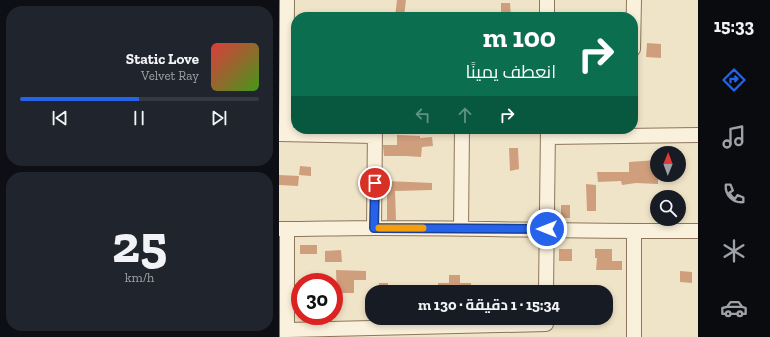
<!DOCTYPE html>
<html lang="ar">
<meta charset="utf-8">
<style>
body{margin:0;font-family:"Zilla Slab",Cairo,serif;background:#20242c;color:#f1f3f6;direction:rtl;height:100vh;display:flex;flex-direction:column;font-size:15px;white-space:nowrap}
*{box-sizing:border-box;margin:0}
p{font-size:13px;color:#9ea1a6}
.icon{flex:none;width:22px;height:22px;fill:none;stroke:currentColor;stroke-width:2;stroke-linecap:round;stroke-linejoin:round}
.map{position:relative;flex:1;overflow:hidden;direction:ltr}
.panel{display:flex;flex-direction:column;gap:6px;padding:6px;background:#0d0f14;width:279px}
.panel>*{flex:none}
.banner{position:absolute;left:12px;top:12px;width:347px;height:122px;border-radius:16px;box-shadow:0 2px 6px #0003;direction:rtl;background:#0b6e4f;color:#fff;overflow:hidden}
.needle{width:26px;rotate:1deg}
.fabs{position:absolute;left:371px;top:146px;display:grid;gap:8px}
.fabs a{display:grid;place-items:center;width:36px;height:36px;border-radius:50%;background:#171b24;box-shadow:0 2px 6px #0003;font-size:20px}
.speed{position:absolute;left:12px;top:273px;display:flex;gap:8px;font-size:20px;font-weight:700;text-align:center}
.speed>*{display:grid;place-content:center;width:52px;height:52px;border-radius:50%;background:#171b24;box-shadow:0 2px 6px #0003;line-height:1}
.speed .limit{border:6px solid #d22;background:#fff;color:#111}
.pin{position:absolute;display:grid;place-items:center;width:34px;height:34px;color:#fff;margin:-17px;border:2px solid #fff;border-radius:50%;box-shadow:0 1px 4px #0007}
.me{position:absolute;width:44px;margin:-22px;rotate:270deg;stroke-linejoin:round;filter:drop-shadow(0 0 3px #0008)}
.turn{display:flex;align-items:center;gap:14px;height:84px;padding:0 16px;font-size:18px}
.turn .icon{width:52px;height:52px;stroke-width:2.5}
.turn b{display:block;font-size:28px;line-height:34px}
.lanes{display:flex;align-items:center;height:38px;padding:0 16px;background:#0003;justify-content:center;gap:20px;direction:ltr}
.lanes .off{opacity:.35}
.panel .widget{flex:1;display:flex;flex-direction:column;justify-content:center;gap:6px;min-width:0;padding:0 14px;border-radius:16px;background:#20242c}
.panel .dial{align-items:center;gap:0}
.dial b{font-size:52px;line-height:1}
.song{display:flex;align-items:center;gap:12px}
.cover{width:48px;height:48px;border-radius:6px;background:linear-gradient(135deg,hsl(0 70% 55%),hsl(100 70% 35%))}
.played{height:4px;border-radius:2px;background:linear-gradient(90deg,#2563eb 50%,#363941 50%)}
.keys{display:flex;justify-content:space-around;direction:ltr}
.trip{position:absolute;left:86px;top:285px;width:248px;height:40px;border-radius:16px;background:#171b24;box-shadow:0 2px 6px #0003;font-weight:700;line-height:40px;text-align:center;direction:rtl}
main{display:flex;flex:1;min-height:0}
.menu{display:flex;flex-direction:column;width:72px;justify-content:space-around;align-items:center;background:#090b0e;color:#9ea1a6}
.menu .icon{width:28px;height:28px}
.menu .selected{color:#2563eb}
.menu b{font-size:18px;color:#f1f3f6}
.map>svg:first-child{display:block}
.building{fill:#cf9f7d}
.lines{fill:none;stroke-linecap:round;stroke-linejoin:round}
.minor-casing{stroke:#8d765c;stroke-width:16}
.minor{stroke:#faf1dc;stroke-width:14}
.route-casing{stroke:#184099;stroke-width:10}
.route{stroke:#2563eb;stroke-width:7}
.slow{stroke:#f59e0b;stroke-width:7}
</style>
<main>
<nav class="menu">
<b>15:33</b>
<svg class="icon selected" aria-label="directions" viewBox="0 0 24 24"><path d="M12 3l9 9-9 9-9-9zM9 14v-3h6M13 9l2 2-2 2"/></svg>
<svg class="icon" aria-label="music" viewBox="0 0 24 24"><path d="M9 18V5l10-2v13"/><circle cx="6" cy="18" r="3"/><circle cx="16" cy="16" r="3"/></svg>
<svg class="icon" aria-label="phone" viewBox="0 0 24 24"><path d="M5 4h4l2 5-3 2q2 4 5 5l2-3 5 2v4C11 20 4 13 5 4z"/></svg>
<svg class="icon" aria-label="climate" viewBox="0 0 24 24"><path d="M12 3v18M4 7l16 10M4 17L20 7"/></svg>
<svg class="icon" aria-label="car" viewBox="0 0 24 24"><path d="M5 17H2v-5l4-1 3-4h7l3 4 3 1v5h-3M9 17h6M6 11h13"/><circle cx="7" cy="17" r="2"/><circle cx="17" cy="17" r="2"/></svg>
</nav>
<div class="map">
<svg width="419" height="337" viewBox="0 0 419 337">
<rect width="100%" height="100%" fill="#f0e4c8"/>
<path class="building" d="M118 0H127L125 17H116Z
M222 3H231L232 17H222Z
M368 43 382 44V58L367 57Z
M118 135 141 136V138L153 137 154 146 143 147 142 157 127 156H105L104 145H118Z
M230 148H239L240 169 231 171Z
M378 160V175H379V184L357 183 343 185 342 181 319 182 318 172H350V162Z
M21 166 32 167V176L20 175Z
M0 175 20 176 19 186 0 185Z
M108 181 153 183V190L116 191 117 220H108V195H107Z
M307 184 317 185V211H308Z
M282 205H291V218H282Z
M21 245H38V254H21Z
M280 249H293V261H280Z
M316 249H333V261H343V270H317L318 258H316Z
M62 250 63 262H46V251Z
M57 270 87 271V280H75V293H58Z
M401 271 413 272V283L401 282Z
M170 275H181V283H192V292H159V283H170Z
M100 283H109V292H100Z"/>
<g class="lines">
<g class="minor-casing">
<path id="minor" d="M268 0V17
M354 49 355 0
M0 134 96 136
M7 134 8 0
M269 137 419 135
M95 228 96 129
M0 229C32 229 65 228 97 228 204 228 312 232 419 231
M182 229 183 129
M355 231V337
M267 292 269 129
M8 330 267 324
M8 337V229"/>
</g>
<use href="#minor" class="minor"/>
</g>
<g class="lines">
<g class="route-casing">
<path id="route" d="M96 183 95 228 268 229"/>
</g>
<use href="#route" class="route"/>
<path class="slow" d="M100 228H144"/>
</g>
</svg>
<div class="fabs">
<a><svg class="needle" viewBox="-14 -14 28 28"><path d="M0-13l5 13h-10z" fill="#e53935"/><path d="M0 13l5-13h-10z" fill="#9ea1a6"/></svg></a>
<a><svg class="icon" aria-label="search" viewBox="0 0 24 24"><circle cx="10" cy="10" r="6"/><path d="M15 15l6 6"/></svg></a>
</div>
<div class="speed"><div class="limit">30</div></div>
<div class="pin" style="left:96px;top:183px;background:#d93025"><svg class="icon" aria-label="arrive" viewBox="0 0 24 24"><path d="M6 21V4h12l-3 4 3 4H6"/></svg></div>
<svg class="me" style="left:268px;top:229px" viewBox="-20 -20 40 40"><circle r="17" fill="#2563eb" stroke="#fff" stroke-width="3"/><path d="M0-11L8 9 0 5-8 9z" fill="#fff"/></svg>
<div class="trip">15:34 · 1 دقيقة · 130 m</div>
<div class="banner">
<div class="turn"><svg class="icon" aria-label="right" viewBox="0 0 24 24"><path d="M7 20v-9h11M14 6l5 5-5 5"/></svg><div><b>100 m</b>انعطف يمينًا</div></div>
<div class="lanes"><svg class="icon off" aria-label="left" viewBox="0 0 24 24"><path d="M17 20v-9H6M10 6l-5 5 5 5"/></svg><svg class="icon off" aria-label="ahead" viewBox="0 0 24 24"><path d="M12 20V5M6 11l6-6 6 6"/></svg><svg class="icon" aria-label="right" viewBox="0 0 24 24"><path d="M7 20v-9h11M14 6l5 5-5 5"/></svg></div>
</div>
</div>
<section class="panel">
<div class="widget">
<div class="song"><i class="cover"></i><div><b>Static Love</b><p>Velvet Ray</p></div></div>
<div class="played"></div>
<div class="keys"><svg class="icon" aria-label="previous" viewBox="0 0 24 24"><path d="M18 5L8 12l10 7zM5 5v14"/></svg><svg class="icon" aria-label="pause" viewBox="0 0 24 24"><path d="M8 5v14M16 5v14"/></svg><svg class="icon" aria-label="next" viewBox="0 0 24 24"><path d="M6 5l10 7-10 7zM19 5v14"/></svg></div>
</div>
<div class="widget dial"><b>25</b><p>km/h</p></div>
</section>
</main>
